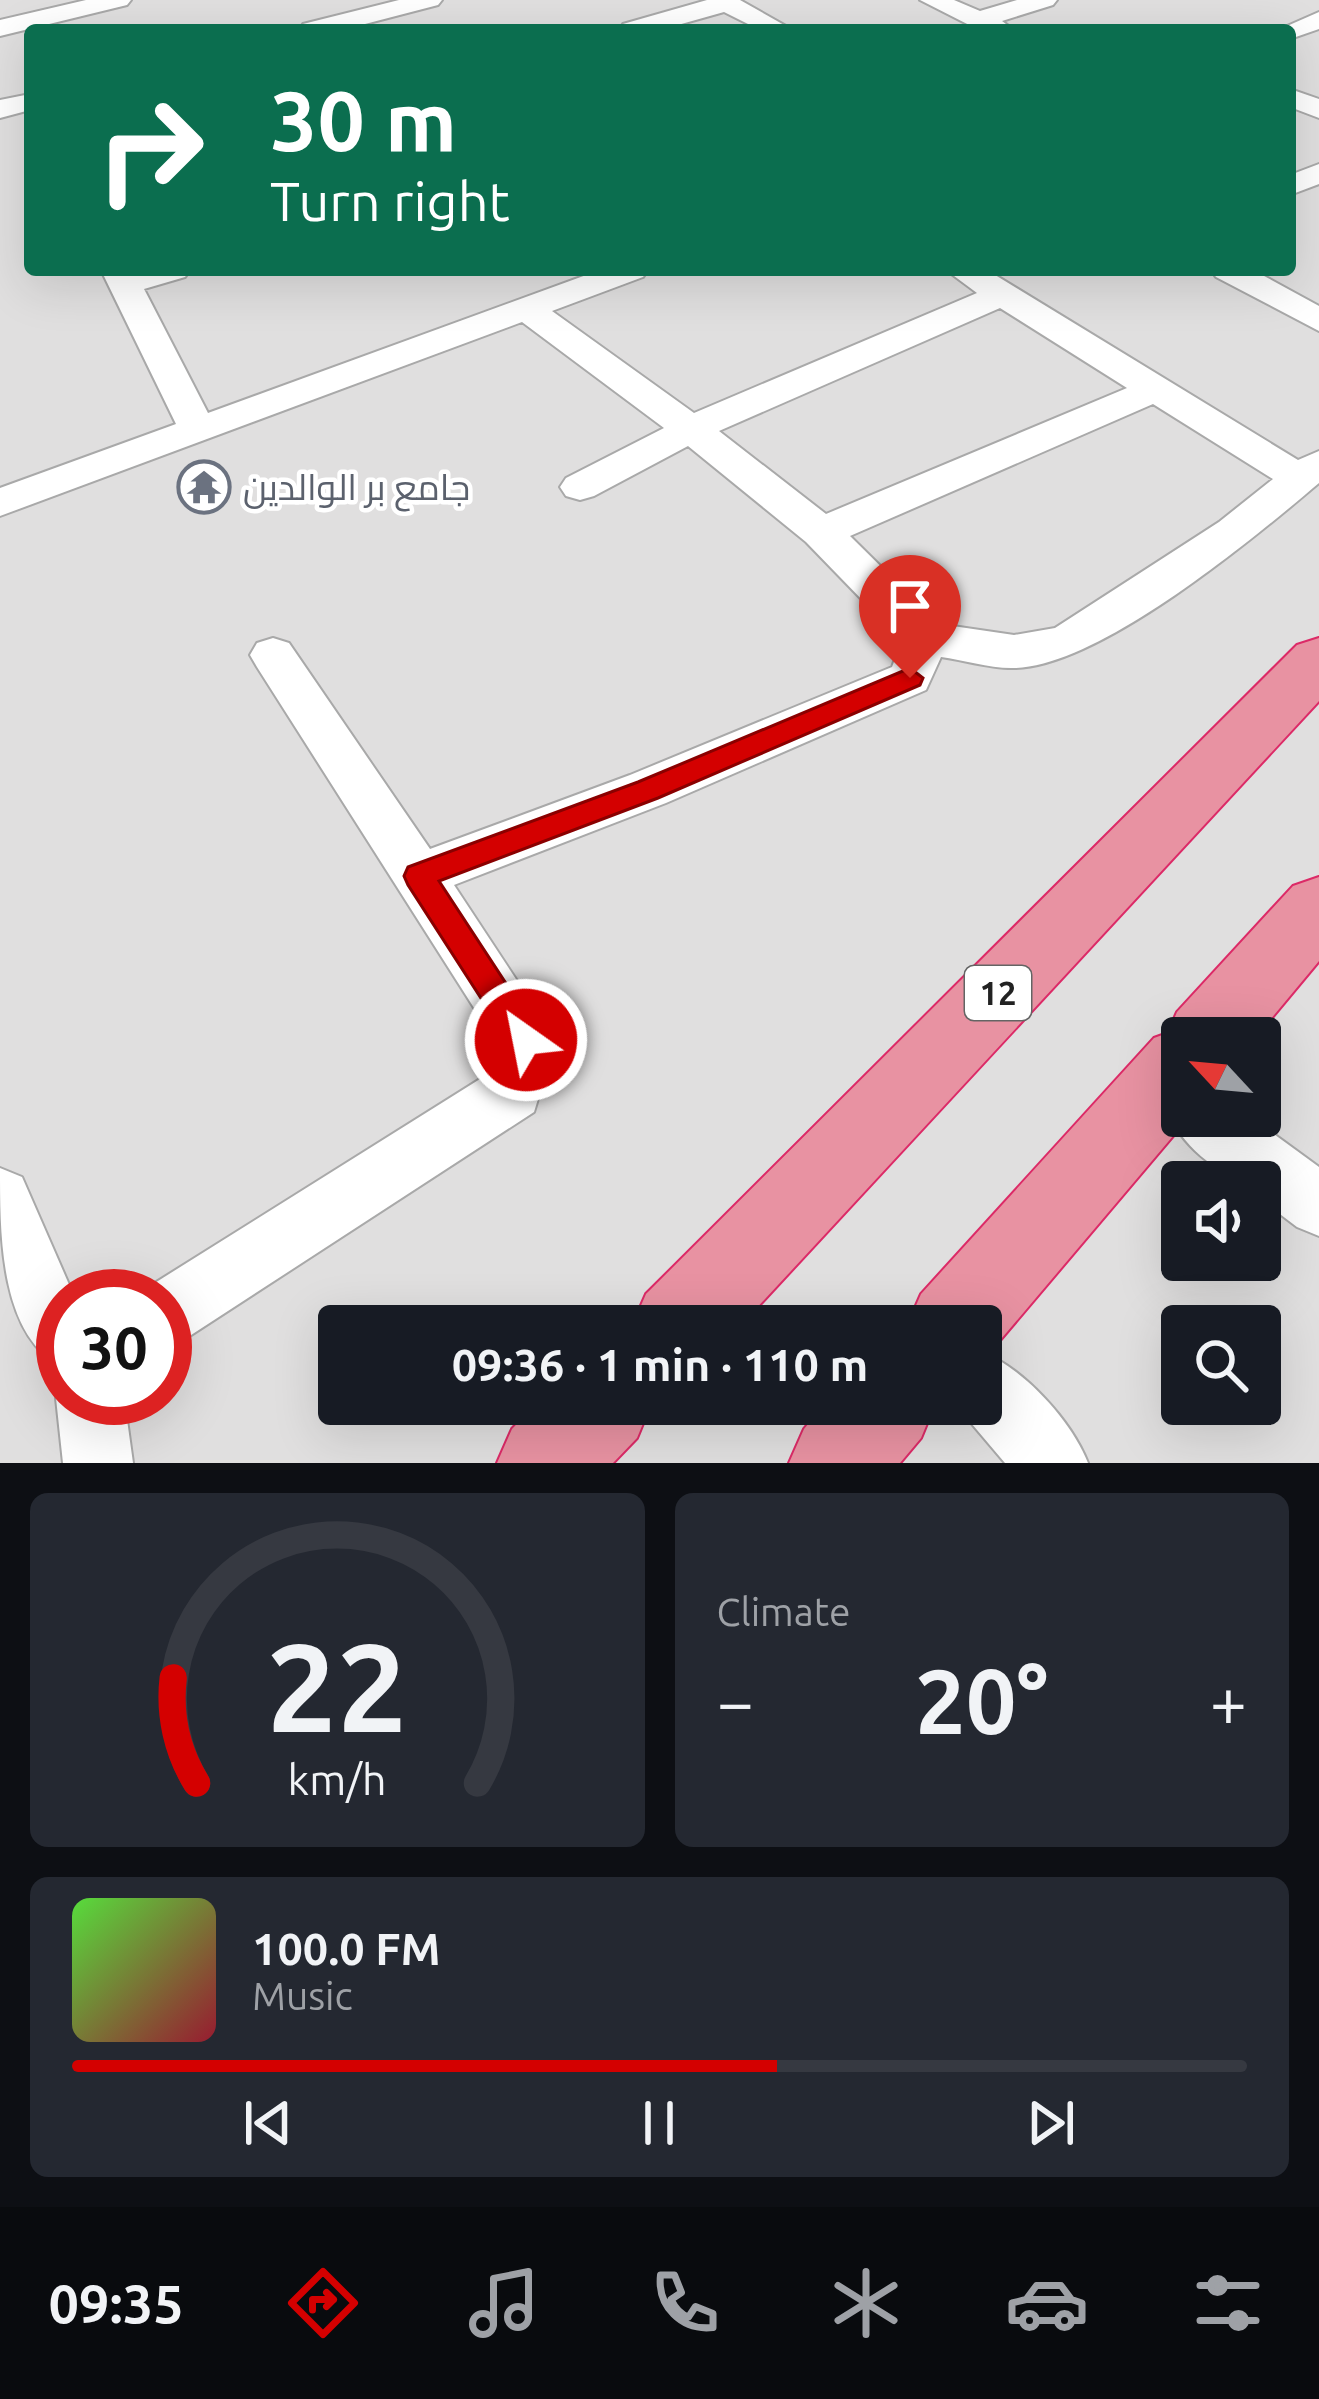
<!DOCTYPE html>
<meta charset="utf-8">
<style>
body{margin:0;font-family:Ubuntu,Cairo,sans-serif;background:#242831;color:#f1f3f6;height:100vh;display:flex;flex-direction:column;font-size:45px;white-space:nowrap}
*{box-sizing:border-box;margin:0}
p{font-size:39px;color:#9ea1a6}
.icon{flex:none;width:66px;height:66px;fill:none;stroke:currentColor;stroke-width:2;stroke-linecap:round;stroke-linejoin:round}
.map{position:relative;height:1463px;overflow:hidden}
.panel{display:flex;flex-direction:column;gap:30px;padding:30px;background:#0d0f14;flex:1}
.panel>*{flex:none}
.top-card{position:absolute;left:24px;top:24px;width:1272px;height:252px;border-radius:12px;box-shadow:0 12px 48px #0002;background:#0b6e4f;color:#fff;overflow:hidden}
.needle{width:78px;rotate:296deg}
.controls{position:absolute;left:1161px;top:1017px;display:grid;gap:24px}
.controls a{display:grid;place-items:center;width:120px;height:120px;border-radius:12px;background:#171b24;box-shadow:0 12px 48px #0002;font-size:60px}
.speed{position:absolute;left:36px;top:1269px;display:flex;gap:24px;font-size:60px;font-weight:700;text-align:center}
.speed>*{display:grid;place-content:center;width:156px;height:156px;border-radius:50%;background:#171b24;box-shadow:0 12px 48px #0002;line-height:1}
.speed .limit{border:18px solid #d22;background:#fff;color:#111}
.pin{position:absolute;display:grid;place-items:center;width:102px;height:102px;color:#fff;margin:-123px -51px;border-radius:50% 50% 50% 0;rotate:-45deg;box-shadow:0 0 12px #0007}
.pin .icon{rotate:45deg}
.me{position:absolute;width:132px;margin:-66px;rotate:327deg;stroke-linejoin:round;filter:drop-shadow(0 0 9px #0008)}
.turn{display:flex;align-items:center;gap:42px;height:252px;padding:0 48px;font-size:54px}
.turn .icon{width:156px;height:156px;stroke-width:2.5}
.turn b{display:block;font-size:84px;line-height:102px}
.big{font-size:90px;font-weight:700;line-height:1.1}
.panel .card{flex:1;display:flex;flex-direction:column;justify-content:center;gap:18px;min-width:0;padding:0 42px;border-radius:18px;background:#242831}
.panel .dial{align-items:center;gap:0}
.dial svg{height:312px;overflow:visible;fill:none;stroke:#363941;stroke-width:7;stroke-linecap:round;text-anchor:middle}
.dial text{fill:#f1f3f6;stroke:none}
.song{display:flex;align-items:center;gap:36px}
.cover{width:144px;height:144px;border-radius:18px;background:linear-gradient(135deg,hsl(110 70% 55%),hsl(350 70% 35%))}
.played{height:12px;border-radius:6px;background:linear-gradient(90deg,#d40000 60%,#363941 60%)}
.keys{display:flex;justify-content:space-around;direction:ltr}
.heat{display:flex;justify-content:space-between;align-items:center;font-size:66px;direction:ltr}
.panel .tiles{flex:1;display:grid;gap:30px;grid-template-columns:1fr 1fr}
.card:last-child{grid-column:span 2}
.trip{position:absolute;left:318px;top:1305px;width:684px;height:120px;border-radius:12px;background:#171b24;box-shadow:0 12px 48px #0002;font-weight:700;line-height:120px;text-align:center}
.tabs{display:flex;height:192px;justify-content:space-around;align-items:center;background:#090b0e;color:#9ea1a6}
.tabs .icon{width:84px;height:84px}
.tabs .current{color:#d40000}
.tabs b{font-size:54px;color:#f1f3f6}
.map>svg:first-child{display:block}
.residential{fill:#e0dfdf;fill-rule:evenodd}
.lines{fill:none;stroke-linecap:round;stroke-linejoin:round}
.minor-casing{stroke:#a9a9a9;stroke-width:4}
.highway-casing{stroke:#dc2a67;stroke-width:4}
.minor{fill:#fff;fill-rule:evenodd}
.highway{fill:#e892a2;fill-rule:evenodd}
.route{fill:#d40000;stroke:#8a0000;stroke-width:3}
.labels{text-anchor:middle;stroke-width:9;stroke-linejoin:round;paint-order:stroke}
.shield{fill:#fff;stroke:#646464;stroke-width:3}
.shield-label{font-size:33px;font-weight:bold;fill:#222}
.worship-label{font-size:36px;fill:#5b616d;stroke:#fff;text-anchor:start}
</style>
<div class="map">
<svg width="1319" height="1463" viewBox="0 0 1319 1463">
<rect width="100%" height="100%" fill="#f2efe9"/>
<path class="residential" d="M0 0H1319V1463H0ZM30 30H1290V270H30ZM1182 1038H1260V1116H1182ZM1182 1182H1260V1260H1182ZM63 1296H165V1398H63ZM339 1326H981V1404H339ZM1182 1326H1260V1404H1182Z"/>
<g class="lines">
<g class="minor-casing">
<path id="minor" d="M86 0H131L127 5 0 36V20Z
M399 0H442L438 5 342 30H299L303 24Z
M707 0H740L793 30H760L724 12 660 30H619L623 24Z
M920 0H954L980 11 1017 0H1057L1053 5 1002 21 1014 30H979Z
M1319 12V29L1290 39V30H1278Z
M1290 89 1319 99V118L1290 107Z
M30 94V110L0 118V100Z
M1319 164V184L1290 195V175Z
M101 270H190L185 277 144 289 208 413 600 270H648L643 277 552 311 694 413 977 293 946 270H987L1298 460 1319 451V483C1253 539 1100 666 1015 668 991 669 964 660 941 657L926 690 666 803 454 885 556 1040 534 1112 188 1337 165 1347V1296H139L142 1291 488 1074 497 1044 257 667 250 655 257 643 273 638 289 643 430 849 630 775 892 667 902 641 806 542 688 446 594 496 580 500 566 496 560 487 566 478 664 428 522 322 0 516V488L176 424ZM1000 308 1127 388 826 514 719 431ZM1153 404 1273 479 1219 522 1055 628 1014 635 939 624 850 536Z
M1211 270H1253L1319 306V331L1216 277Z
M1182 1094V1116H1249L1319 1167V1236L1297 1227 1260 1199V1182C1225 1182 1184 1148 1170 1116Z
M0 1168 22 1177 74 1296H63V1368C0 1336 0 1237 0 1168Z
M981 1351C1024 1369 1071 1420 1088 1463H1005L955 1404H981Z
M63 1380V1398H124L133 1463H63L56 1398Z"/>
</g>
<g class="highway-casing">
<path id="highway" d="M1319 638V701L740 1326H632L646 1294 1297 645Z
M1319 877V961L1255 1038H1182V1116H1190L985 1358 981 1360V1326H907L921 1294 1154 1038 1168 1033 1177 1012 1293 886Z
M536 1404H651L637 1438 613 1463H497L512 1429Z
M825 1404H935L921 1438 900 1463H789L804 1429Z"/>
</g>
<use href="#minor" class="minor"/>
<use href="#highway" class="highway"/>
</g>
<path class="route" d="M910 668 923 678 920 685 658 798 439 881 543 1040 538 1051 526 1056 515 1051 408 885 404 876 408 867 638 782Z"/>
<defs>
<g id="temple-ring" transform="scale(2.7)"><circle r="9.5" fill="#fff" stroke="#6b7280" stroke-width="1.5"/><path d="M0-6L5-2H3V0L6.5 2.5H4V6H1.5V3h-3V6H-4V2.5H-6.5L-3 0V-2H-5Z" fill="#6b7280"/></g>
</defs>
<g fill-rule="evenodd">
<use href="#temple-ring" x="204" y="487"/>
</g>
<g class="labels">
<rect class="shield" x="965" y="966" width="66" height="54" rx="9"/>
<g class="shield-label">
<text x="998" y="1005">12</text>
</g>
<g class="worship-label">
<text x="243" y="500">جامع بر الوالدين</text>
</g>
</g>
</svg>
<div class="controls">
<a><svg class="needle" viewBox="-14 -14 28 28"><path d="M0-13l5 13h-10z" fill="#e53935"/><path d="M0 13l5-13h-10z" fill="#9ea1a6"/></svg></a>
<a><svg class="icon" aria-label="sound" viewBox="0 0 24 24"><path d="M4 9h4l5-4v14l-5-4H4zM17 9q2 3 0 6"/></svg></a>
<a><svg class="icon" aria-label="search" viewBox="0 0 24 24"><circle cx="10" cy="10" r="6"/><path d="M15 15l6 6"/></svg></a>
</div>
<div class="speed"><div class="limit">30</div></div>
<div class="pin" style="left:910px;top:678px;background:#d93025"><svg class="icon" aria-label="arrive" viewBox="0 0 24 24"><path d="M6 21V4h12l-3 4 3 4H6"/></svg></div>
<svg class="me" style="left:526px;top:1040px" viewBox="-20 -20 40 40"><circle r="17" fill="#d40000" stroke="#fff" stroke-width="3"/><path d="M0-11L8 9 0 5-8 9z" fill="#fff"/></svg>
<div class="trip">09:36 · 1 min · 110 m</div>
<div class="top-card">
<div class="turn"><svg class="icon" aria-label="right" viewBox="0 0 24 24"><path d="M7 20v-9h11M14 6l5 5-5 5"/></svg><div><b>30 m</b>Turn right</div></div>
</div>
</div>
<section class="panel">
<div class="tiles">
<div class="card dial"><svg viewBox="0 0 100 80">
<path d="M14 69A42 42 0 1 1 86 69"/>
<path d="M14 69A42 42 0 0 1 8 42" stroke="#d40000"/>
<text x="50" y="56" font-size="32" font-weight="700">22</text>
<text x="50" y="72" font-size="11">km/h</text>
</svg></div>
<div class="card"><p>Climate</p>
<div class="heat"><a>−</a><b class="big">20°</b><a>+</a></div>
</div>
<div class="card">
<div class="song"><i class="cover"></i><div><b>100.0 FM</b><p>Music</p></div></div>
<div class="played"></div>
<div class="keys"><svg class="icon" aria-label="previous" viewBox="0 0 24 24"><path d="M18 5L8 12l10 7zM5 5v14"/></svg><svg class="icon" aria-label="pause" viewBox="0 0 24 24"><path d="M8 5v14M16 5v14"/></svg><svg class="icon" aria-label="next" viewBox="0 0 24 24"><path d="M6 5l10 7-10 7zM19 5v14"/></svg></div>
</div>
</div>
</section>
<nav class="tabs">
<b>09:35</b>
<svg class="icon current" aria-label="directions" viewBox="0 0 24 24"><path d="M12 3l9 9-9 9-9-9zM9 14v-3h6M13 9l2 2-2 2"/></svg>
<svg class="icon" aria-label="music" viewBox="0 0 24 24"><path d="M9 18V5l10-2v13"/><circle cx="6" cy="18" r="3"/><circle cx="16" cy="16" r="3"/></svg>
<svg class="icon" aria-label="phone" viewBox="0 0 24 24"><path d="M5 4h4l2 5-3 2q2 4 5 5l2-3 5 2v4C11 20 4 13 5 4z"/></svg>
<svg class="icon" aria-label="climate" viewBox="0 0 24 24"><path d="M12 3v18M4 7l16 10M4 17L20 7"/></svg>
<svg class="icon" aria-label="car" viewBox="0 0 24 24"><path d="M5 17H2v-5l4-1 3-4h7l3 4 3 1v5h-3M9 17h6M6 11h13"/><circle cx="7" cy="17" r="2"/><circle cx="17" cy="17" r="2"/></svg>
<svg class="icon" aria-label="filters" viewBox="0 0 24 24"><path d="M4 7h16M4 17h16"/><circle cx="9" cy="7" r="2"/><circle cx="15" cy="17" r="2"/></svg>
</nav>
